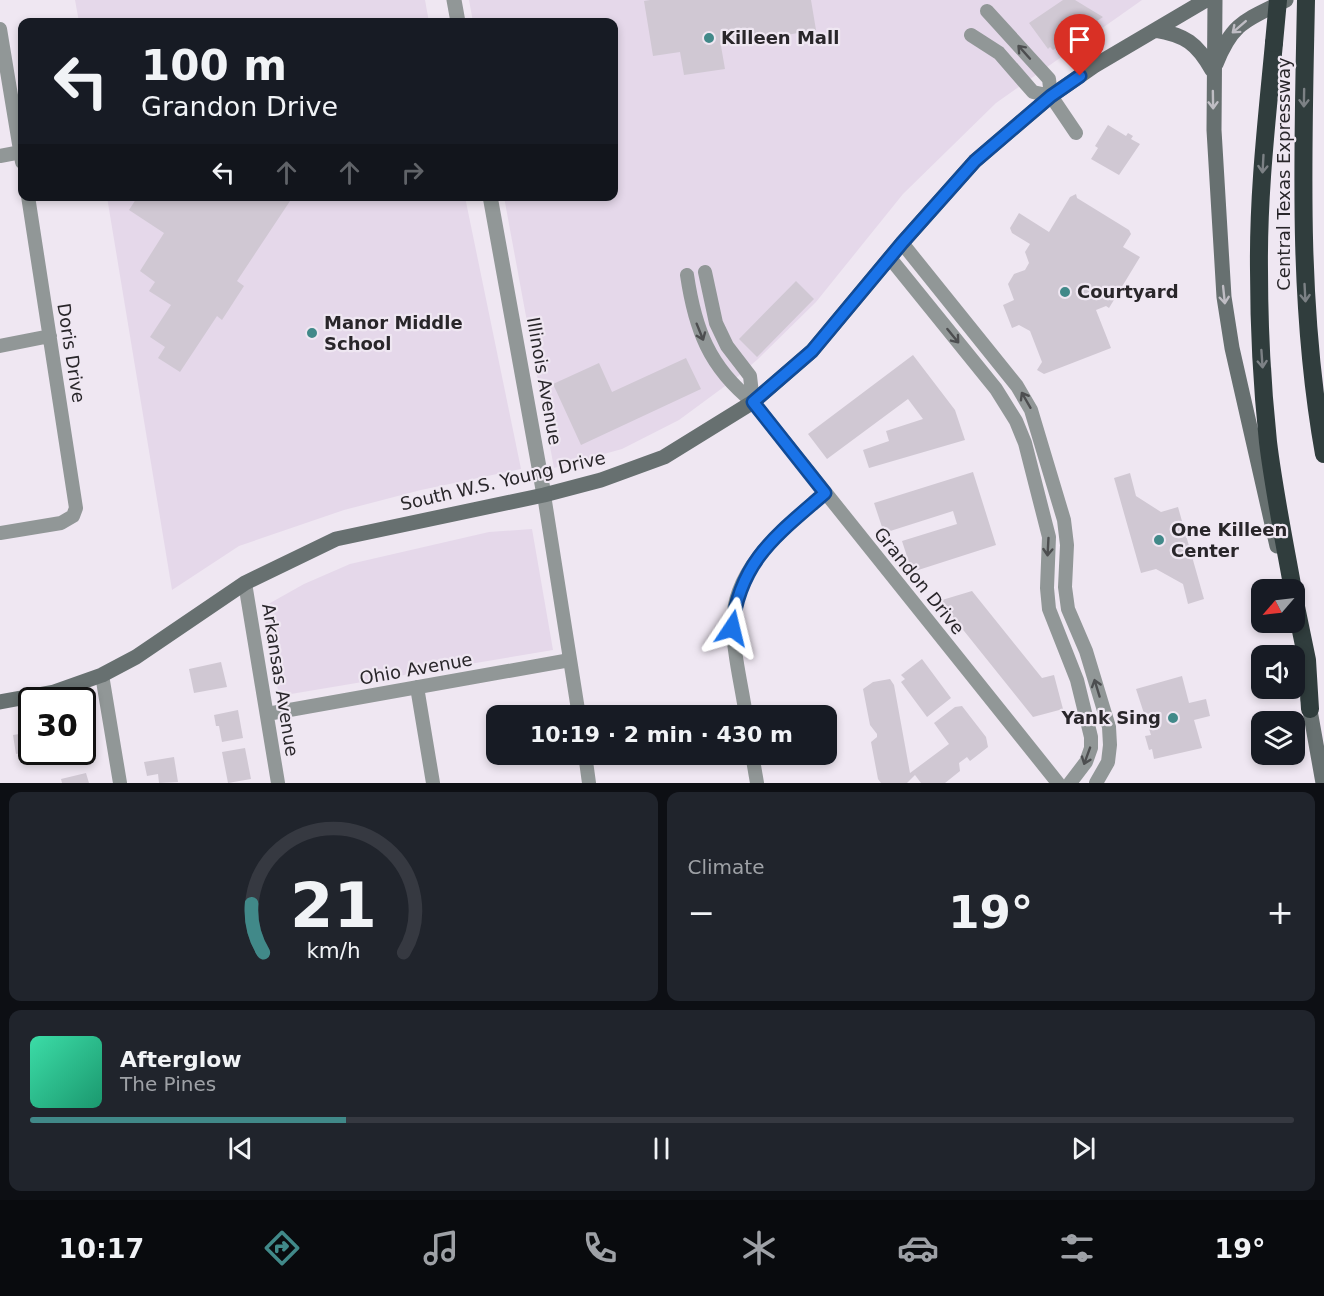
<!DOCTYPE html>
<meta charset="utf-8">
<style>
body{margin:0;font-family:"DejaVu Sans",sans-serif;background:#20242c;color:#f1f3f6;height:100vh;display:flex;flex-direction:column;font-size:22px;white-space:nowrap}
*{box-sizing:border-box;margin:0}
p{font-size:20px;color:#9ea1a6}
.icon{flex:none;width:33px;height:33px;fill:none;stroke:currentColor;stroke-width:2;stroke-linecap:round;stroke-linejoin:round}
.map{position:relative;height:783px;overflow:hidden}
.side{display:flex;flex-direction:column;gap:9px;padding:9px;background:#0d0f14;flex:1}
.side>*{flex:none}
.top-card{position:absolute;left:18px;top:18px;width:600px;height:183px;border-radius:12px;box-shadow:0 3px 9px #0003;background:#171b24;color:#f1f3f6;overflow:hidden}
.needle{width:39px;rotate:242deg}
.buttons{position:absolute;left:1251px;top:579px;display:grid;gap:12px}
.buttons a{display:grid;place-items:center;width:54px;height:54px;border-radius:12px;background:#171b24;box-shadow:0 3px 9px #0003;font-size:30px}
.speed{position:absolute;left:18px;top:687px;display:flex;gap:12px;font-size:30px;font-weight:700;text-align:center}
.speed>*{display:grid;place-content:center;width:78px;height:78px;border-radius:50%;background:#171b24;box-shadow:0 3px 9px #0003;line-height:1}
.speed .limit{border:3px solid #111;border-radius:9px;background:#fff;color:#111}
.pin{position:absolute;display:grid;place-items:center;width:51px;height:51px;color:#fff;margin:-62px -26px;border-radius:50% 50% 50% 0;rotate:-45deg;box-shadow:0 0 6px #0007}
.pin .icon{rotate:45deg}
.me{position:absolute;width:66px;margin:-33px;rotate:10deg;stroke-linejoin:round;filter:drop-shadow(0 0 4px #0008)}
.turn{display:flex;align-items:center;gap:21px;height:126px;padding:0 24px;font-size:27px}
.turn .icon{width:78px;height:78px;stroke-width:2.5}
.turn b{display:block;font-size:42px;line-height:51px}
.lanes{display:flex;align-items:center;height:57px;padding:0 24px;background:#0003;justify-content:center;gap:30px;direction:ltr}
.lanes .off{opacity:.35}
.big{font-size:45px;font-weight:800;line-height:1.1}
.side .card{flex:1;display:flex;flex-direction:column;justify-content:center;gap:9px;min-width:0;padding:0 21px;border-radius:12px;background:#20242c}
.side .dial{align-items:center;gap:0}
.dial svg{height:156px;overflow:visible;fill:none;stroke:#363941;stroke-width:7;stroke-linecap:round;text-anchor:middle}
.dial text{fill:#f1f3f6;stroke:none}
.song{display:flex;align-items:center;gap:18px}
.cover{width:72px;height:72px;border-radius:9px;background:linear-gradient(135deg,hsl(160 70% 55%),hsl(160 70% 35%))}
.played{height:6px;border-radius:3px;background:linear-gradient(90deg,#418989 25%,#363941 25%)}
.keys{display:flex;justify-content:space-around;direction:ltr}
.heat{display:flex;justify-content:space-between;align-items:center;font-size:33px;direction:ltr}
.side .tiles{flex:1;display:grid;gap:9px;grid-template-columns:1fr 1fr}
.card:last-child{grid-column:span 2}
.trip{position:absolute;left:486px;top:705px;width:351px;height:60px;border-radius:12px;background:#171b24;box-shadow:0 3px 9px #0003;font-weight:800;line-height:60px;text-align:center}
.dock{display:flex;height:96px;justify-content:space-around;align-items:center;background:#090b0e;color:#9ea1a6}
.dock .icon{width:42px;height:42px}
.dock .active{color:#418989}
.dock b{font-size:27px;color:#f1f3f6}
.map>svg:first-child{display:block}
.built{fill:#e5d8ea}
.building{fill:#d0c8d3}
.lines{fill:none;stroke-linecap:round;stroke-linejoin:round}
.minor{stroke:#919797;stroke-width:14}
.tertiary{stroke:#919797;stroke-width:15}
.secondary{stroke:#677070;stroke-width:15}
.motorway{stroke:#303d3d;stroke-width:18}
.motorway-bridge{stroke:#303d3d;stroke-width:18}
.oneway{stroke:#bfbdc4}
.oneway2{stroke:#4d4e50}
.oneway3{stroke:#7c8185}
.route-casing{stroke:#114b97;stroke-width:15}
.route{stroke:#1a73e8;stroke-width:10}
.poi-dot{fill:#418989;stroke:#efe7f2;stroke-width:2}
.labels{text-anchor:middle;stroke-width:4.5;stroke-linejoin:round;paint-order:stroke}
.poi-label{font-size:18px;font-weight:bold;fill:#29262a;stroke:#efe7f2;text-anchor:start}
.street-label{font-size:18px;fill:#29262a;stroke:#efe7f2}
</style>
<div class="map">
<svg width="1324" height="783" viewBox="0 0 1324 783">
<rect width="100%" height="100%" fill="#efe7f2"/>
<path class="built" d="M75 0H425L429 22H79Z
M469 0H1142L996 103 903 194 816 302 758 359 736 378 679 420 622 449 554 468 504 197 614 196V22H473Z
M107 197H465L521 469 421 490 344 510 239 546 172 590Z
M532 529 553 650 279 696 263 607 304 584 350 564 489 532Z"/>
<path class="building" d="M650 0H811L816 30 721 46 725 69 684 75 680 52 653 56 644 1Z
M1063 0H1075L1103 17 1053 50 1050 47 1048 49 1029 23Z
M1108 125 1126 136 1128 133 1133 136 1131 139 1140 144 1119 175 1091 159 1098 148 1095 146Z
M1076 194 1077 198 1129 230 1131 234 1123 247 1140 257 1109 308 1106 306 1096 310 1111 348 1044 374 1037 370 1042 362 1030 331 1019 325 1012 328 1003 305 1014 300 1008 284 1014 274 1025 270 1029 263 1025 252 1030 244 1012 233 1010 228 1019 213 1049 232 1070 197Z
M138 196H290L288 200 290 201 237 281 244 286 222 320 217 316 180 372 158 358 165 347 150 337 171 305 149 291 155 282 140 271 164 233 129 210Z
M796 281 814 299 757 357 739 339Z
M913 355 955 410 965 440 869 468 863 450 889 441 886 431 923 419 908 399 827 459 808 434Z
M686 358 701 389 581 445 553 384 599 363 612 392Z
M973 472 996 545 912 572 902 541 957 524 953 511 884 533 874 503Z
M1130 473 1136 496 1161 512 1178 507 1204 599 1188 604 1183 584 1156 569 1141 573 1114 478Z
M972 591 1042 678 1054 675 1063 709 1033 717 944 606 942 600Z
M922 659 951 698 927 717 901 682 905 679 901 675Z
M221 662 227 687 194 693 189 669Z
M1182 676 1189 703 1206 699 1210 716 1194 720 1202 748 1154 759 1152 749 1149 750 1145 736 1151 735 1136 689Z
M890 679 894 685 910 773 949 744 934 723 955 707 962 706 986 737 988 747 970 761 967 757 959 763 960 771 945 783H921L915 775 907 783H881L878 779 871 742 877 737V734L870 725 863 689 873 682Z
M238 710 243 738 222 742 219 726H216L214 715Z
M32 732V752H41V755L28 757 27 752 16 754 13 735Z
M245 748 251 779 228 783 222 752Z
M174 757 178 782 159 783 158 774 147 776 144 762Z
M86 773 89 783H62L61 779Z"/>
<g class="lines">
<path class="minor" d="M987 11 1049 79 1051 96 1076 133
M0 29 22 162
M971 35 999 53 1033 92 1051 96
M0 156 21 152
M902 243 1017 386 1031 410 1064 520 1067 545 1065 587 1068 609 1086 651 1109 727 1110 745 1108 762 1096 783
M890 258 996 389 1016 421 1025 443 1049 537 1047 588 1049 609 1077 680 1091 737V748L1086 762 1070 783
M705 272 716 323 727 346 750 376 753 402
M687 275C695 329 709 367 753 402L1058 783
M0 346 50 336
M544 495 579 716
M0 533 61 523 73 516 76 508 28 196
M245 583 278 783
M102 675 120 783
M417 687 433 783
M267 714 570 660
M746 716C742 687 734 657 733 629 730 568 785 528 825 493
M585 754 589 783
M752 754 757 783"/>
<path class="tertiary" d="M454 0 458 22
M490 196 544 495"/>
<path class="secondary" d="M1215 0 1214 130 1224 297 1232 348 1277 546
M1155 30C1185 35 1197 43 1212 70
M1216 64C1233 21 1247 20 1286 0
M1308 699 1323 783
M0 702 54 692 102 675 136 657 245 583 336 539 544 495 601 480 664 457 753 402 812 351 902 243 975 161 1051 96 1094 66 1206 0"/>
<path class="motorway" d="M1306 0C1303 153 1297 303 1324 454
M1274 43C1267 118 1258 194 1259 270 1259 327 1262 385 1268 442 1274 491 1284 540 1293 590
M1294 597 1307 660 1310 709"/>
<path class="motorway-bridge" d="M1274 43 1278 0"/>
</g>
<defs><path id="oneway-shaft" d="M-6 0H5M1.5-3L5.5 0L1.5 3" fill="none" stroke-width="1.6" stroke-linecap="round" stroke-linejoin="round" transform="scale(1.5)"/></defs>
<g class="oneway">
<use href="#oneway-shaft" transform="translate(1239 27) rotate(139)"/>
<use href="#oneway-shaft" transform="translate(1213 100) rotate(89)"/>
<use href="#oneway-shaft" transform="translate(1224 295) rotate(84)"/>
</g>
<g class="oneway2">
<use href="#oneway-shaft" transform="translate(1024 52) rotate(-132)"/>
<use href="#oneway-shaft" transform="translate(700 332) rotate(68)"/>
<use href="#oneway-shaft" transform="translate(953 336) rotate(51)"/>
<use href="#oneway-shaft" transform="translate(1026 400) rotate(-120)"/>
<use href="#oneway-shaft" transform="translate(1048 547) rotate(93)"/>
<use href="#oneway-shaft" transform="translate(1097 688) rotate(-107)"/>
<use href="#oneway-shaft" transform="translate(1087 756) rotate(110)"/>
</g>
<g class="oneway3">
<use href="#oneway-shaft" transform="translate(1304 98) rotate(91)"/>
<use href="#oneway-shaft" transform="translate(1263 164) rotate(93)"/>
<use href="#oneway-shaft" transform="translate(1305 293) rotate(87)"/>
<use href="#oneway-shaft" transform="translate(1262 359) rotate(86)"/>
</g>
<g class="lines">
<g class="route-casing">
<path id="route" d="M732 628C740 560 777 535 825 493L753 402 812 351 902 243 975 161 1051 96 1080 76"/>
</g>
<use href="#route" class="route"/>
</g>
<g class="poi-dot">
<circle cx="709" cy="38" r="6"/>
<circle cx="1065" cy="292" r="6"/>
<circle cx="312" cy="333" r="6"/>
<circle cx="1159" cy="540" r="6"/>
<circle cx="1173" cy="718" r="6"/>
</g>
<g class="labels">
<g class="poi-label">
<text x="721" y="44">Killeen Mall</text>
<text x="1077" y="298">Courtyard</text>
<text x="324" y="329">Manor Middle<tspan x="324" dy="21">School</tspan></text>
<text x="1171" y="536">One Killeen<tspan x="1171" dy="21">Center</tspan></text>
<text x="1161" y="724" text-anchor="end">Yank Sing</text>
</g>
<g class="street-label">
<text transform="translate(1284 174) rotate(-90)" y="6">Central Texas Expressway</text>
<text transform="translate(71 353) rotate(81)" y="6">Doris Drive</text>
<text transform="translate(544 381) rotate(80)" y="6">Illinois Avenue</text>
<text transform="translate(503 481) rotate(-13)" y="6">South W.S. Young Drive</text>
<text transform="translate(919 581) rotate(51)" y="6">Grandon Drive</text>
<text transform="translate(416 669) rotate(-10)" y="6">Ohio Avenue</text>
<text transform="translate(280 680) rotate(81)" y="6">Arkansas Avenue</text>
</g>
</g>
</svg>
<div class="buttons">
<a><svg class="needle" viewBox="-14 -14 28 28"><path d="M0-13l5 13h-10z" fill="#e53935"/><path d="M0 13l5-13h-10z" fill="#9ea1a6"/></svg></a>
<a><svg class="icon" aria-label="sound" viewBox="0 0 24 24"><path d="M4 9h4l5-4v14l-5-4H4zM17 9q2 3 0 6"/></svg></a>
<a><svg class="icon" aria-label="layers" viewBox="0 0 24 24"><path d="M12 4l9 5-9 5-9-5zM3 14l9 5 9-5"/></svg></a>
</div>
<div class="speed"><div class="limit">30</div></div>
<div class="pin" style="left:1080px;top:76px;background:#d93025"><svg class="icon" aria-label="arrive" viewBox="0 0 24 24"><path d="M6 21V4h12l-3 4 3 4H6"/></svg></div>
<svg class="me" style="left:732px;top:628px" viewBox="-20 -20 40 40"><path d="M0-17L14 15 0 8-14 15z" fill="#1a73e8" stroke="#fff" stroke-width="4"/></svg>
<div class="trip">10:19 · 2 min · 430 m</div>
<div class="top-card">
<div class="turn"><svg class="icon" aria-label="left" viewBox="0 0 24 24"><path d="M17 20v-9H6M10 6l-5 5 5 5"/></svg><div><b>100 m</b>Grandon Drive</div></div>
<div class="lanes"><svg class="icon" aria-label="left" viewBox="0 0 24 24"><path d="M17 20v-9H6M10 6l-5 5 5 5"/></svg><svg class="icon off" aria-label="ahead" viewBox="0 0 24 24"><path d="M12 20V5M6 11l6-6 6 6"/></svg><svg class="icon off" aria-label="ahead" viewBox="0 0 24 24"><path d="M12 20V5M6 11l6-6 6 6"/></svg><svg class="icon off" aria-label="right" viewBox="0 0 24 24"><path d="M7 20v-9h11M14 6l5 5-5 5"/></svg></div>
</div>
</div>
<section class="side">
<div class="tiles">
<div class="card dial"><svg viewBox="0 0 100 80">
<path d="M14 69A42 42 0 1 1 86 69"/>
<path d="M14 69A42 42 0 0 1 8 44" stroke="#418989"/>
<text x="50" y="56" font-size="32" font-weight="700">21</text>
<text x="50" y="72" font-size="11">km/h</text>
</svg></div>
<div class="card"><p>Climate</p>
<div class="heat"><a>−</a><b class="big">19°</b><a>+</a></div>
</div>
<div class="card">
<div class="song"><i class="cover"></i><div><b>Afterglow</b><p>The Pines</p></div></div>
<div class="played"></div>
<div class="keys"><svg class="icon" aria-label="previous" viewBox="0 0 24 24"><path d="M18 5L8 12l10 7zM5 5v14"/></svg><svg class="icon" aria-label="pause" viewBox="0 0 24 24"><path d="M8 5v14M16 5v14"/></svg><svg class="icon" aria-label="next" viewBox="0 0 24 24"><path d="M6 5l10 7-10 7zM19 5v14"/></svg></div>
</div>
</div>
</section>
<nav class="dock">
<b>10:17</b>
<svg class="icon active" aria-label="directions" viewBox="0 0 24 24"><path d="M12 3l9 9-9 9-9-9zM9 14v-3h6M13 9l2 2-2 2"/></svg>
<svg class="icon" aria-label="music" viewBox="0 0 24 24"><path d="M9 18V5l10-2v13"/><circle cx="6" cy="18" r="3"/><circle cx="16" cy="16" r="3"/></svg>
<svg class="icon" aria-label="phone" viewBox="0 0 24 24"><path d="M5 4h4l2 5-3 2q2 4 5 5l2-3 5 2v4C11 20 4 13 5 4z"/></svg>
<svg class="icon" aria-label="climate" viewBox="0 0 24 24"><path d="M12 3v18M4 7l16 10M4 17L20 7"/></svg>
<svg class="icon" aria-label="car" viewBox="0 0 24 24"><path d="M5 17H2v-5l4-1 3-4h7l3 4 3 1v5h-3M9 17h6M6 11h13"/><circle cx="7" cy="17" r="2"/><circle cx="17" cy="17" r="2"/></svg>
<svg class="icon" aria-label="filters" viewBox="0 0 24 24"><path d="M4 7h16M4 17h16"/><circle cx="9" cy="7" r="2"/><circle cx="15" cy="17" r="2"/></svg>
<b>19°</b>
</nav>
